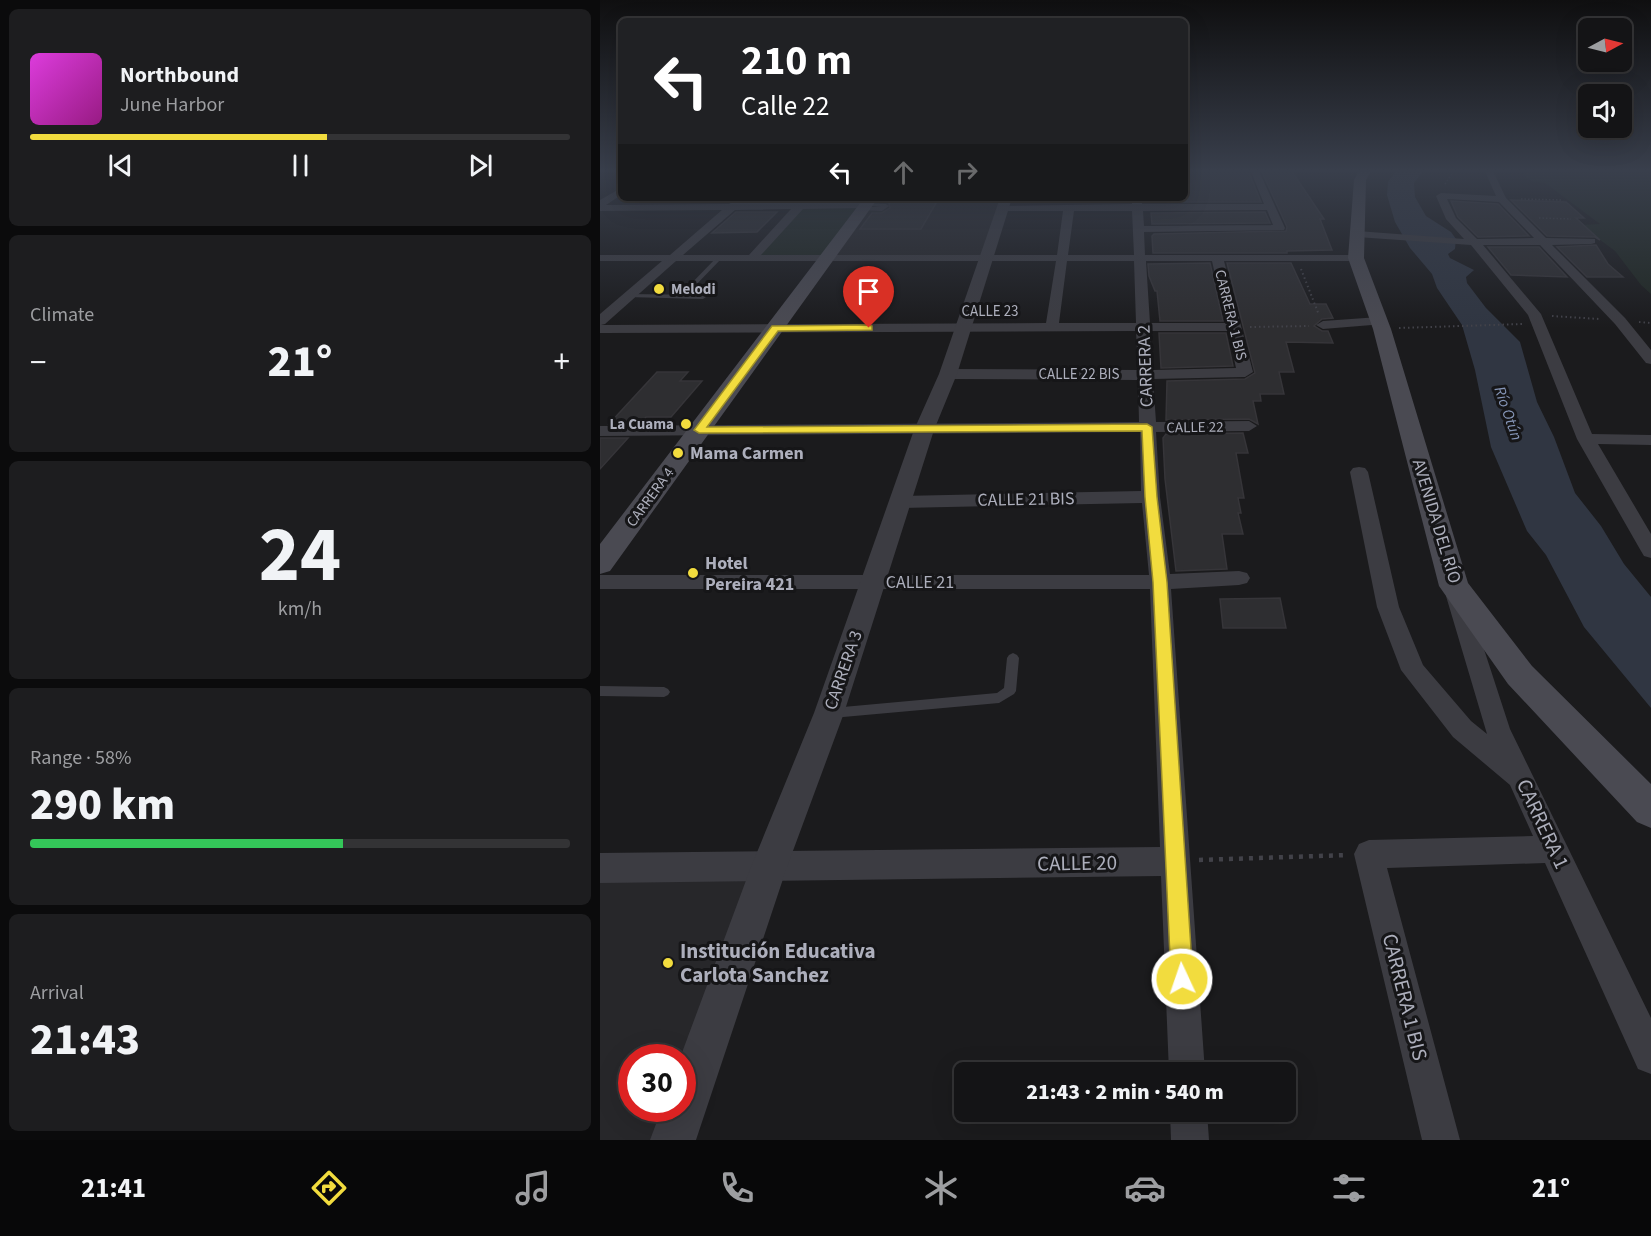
<!DOCTYPE html>
<meta charset="utf-8">
<style>
body{margin:0;font-family:"Source Sans 3",sans-serif;background:#1d1d1f;color:#f1f3f6;height:100vh;display:flex;flex-direction:column;font-size:22px;white-space:nowrap}
*{box-sizing:border-box;margin:0}
p{font-size:20px;color:#9d9ea1}
.icon{flex:none;width:33px;height:33px;fill:none;stroke:currentColor;stroke-width:2;stroke-linecap:round;stroke-linejoin:round}
.map{position:relative;flex:1;overflow:hidden}
.sheet{display:flex;flex-direction:column;gap:9px;padding:9px;background:#0b0b0c;width:600px}
.sheet>*{flex:none}
.top-card{position:absolute;left:18px;top:18px;width:570px;height:183px;border-radius:9px;box-shadow:0 6px 24px #0002,0 0 0 2px #333335;background:#202124;color:#fff;overflow:hidden}
.needle{width:39px;rotate:83deg}
.controls{position:absolute;left:978px;top:18px;display:grid;gap:12px}
.controls a{display:grid;place-items:center;width:54px;height:54px;border-radius:9px;background:#141416;box-shadow:0 6px 24px #0002,0 0 0 2px #333335;font-size:30px}
.speed{position:absolute;left:18px;top:1044px;display:flex;gap:12px;font-size:30px;font-weight:700;text-align:center}
.speed>*{display:grid;place-content:center;width:78px;height:78px;border-radius:50%;background:#141416;box-shadow:0 6px 24px #0002,0 0 0 2px #333335;line-height:1}
.speed .limit{border:9px solid #d22;background:#fff;color:#111}
.pin{position:absolute;display:grid;place-items:center;width:51px;height:51px;color:#fff;margin:-62px -26px;border-radius:50% 50% 50% 0;rotate:-45deg;box-shadow:0 0 6px #0007}
.pin .icon{rotate:45deg}
.me{position:absolute;width:66px;margin:-33px;rotate:357deg;stroke-linejoin:round;filter:drop-shadow(0 0 4px #0008)}
.turn{display:flex;align-items:center;gap:21px;height:126px;padding:0 24px;font-size:27px}
.turn .icon{width:78px;height:78px;stroke-width:2.5}
.turn b{display:block;font-size:42px;line-height:51px}
.lanes{display:flex;align-items:center;height:57px;padding:0 24px;background:#0003;justify-content:center;gap:30px;direction:ltr}
.lanes .off{opacity:.35}
.big{font-size:45px;font-weight:800;line-height:1.1}
.sheet .card{flex:1;display:flex;flex-direction:column;justify-content:center;gap:9px;min-width:0;padding:0 21px;border-radius:9px;background:#1d1d1f}
.sheet .dial{align-items:center;gap:0}
.dial b{font-size:78px;line-height:1}
.song{display:flex;align-items:center;gap:18px}
.cover{width:72px;height:72px;border-radius:9px;background:linear-gradient(135deg,hsl(300 70% 55%),hsl(310 70% 35%))}
.played{height:6px;border-radius:3px;background:linear-gradient(90deg,#f2dc3e 55%,#333335 55%)}
.keys{display:flex;justify-content:space-around;direction:ltr}
.heat{display:flex;justify-content:space-between;align-items:center;font-size:33px;direction:ltr}
.charge{height:9px;border-radius:4px;background:linear-gradient(90deg,#34c759 58%,#333335 0)}
.trip{position:absolute;left:354px;top:1062px;width:342px;height:60px;border-radius:9px;background:#141416;box-shadow:0 6px 24px #0002,0 0 0 2px #333335;font-weight:800;line-height:60px;text-align:center}
.menu{display:flex;height:96px;justify-content:space-around;align-items:center;background:#080809;color:#9d9ea1}
.menu .icon{width:42px;height:42px}
.menu .on{color:#f2dc3e}
.menu b{font-size:27px;color:#f1f3f6}
main{display:flex;flex:1;min-height:0}
.map>svg:first-child{display:block}
.built{fill:#27272a;fill-rule:evenodd}
.green{fill:#202823}
.water{fill:#303642}
.building{fill:#2e2e31;stroke:#363539;stroke-width:1.5}
.lines{fill:none;stroke-linecap:round;stroke-linejoin:round}
.path-far2{stroke:#424249;stroke-width:1.5;stroke-dasharray:1.5 2;stroke-linecap:butt}
.path-far1{stroke:#424249;stroke-width:2;stroke-dasharray:1.5 3;stroke-linecap:butt}
.path{stroke:#424249;stroke-width:4.5;stroke-dasharray:4 6;stroke-linecap:butt}
.service{fill:#3c3c42;fill-rule:evenodd}
.minor{fill:#3c3c42;fill-rule:evenodd}
.tertiary{fill:#3c3c42;fill-rule:evenodd}
.secondary{fill:#4a4a52;fill-rule:evenodd}
.route{fill:#f2dc3e;stroke:#9d8f28;stroke-width:1.5}
.poi-dot{fill:#f2dc3e;stroke:#161618;stroke-width:2}
.labels{text-anchor:middle;stroke-width:6;stroke-linejoin:round;paint-order:stroke}
.far-poi-label{font-size:15px;font-weight:bold;fill:#adafbc;stroke:#161618;text-anchor:start}
.far-street-label{font-size:15px;fill:#adafbc;stroke:#161618}
.far-water-label{font-size:16px;font-style:italic;fill:#8595b6;stroke:#161618}
.street-label{font-size:18px;fill:#adafbc;stroke:#161618}
.poi-label{font-size:18px;font-weight:bold;fill:#adafbc;stroke:#161618;text-anchor:start}
.near-street-label{font-size:21px;fill:#adafbc;stroke:#161618}
.near-poi-label{font-size:21px;font-weight:bold;fill:#adafbc;stroke:#161618;text-anchor:start}
</style>
<main>
<section class="sheet">
<div class="card">
<div class="song"><i class="cover"></i><div><b>Northbound</b><p>June Harbor</p></div></div>
<div class="played"></div>
<div class="keys"><svg class="icon" aria-label="previous" viewBox="0 0 24 24"><path d="M18 5L8 12l10 7zM5 5v14"/></svg><svg class="icon" aria-label="pause" viewBox="0 0 24 24"><path d="M8 5v14M16 5v14"/></svg><svg class="icon" aria-label="next" viewBox="0 0 24 24"><path d="M6 5l10 7-10 7zM19 5v14"/></svg></div>
</div>
<div class="card"><p>Climate</p>
<div class="heat"><a>−</a><b class="big">21°</b><a>+</a></div>
</div>
<div class="card dial"><b>24</b><p>km/h</p></div>
<div class="card"><p>Range · 58%</p><b class="big">290 km</b><div class="charge"></div></div>
<div class="card"><p>Arrival</p><b class="big">21:43</b></div>
</section>
<div class="map">
<svg width="1051" height="1140" viewBox="0 0 1051 1140">
<rect width="100%" height="100%" fill="#1b1b1d"/>
<path class="built" d="M271 198H406L385 258H226Z
M169 867 73 1140H0V868ZM32 1058H82V1108H32Z"/>
<path class="green" d="M917 169H1051V294L1041 285 1015 251 980 225 1000 224 945 183 933 182Z
M207 198H271L226 258H152Z"/>
<path class="water" d="M797 169H825L814 183 815 197 826 216 851 232 856 239 855 249 848 254 850 258 874 270 866 277 867 283 886 308 920 342 937 402 954 437 975 493 1001 526 1024 564 1051 597V708L984 627 946 555 927 531 891 447 875 370 862 325 837 288 832 274 810 248 795 222 787 195 788 182Z"/>
<path class="building" d="M643 170H648L661 202H550V198H585V171Z
M661 170H691L724 219H720L732 250 687 251V253H553L552 236 554 234 686 231 687 227Z
M293 198H339L321 229H260L272 213H282L290 208 289 204Z
M911 200 966 202 984 218H976L1000 240 995 237 947 236Z
M851 201 898 204 929 236 878 237 858 217Z
M136 212H177L157 232 112 233Z
M665 212 670 223 552 224 551 213Z
M996 245 1008 264 1023 277H987L957 247Z
M888 247H939L967 277 911 275Z
M610 263 623 321H560L557 291H555L549 276 548 264Z
M627 263H691L710 304H726L733 318 722 319 714 326 722 331H728L733 343 686 342 694 372H679L684 394H660L661 401H653L658 424 649 419 566 420 567 381 645 379 655 373Z
M559 333H626L633 366 561 368Z
M57 372H88L80 381H102L71 417H46L41 423 9 424Z
M643 433 648 453H636L644 498H638L641 513H638L643 534H622L627 569 576 571 565 479 563 438 566 434Z
M0 438H28L0 469Z
M680 598 686 628H623L620 599Z"/>
<g class="lines">
<path class="path-far2" d="M845 184 855 169
M921 199 961 200
M939 218 971 219"/>
<path class="path-far1" d="M701 269 719 315
M952 316 999 319
M1039 322 1051 323
M650 327 709 326
M799 328 923 324"/>
<path class="path" d="M599 860 748 855"/>
<path class="service" d="M265 203 286 204 289 206 282 211 261 210 263 207H281L265 205Z
M117 257 122 258 91 290H87V288Z
M29 294 103 295 106 297 103 299 27 297 26 296Z
M413 653 417 655 419 658 416 691 414 694 399 703 232 718 228 717 226 713 228 709 232 708 397 693 404 688 407 658 409 655Z
M0 686 64 687 68 689 70 692 68 695 64 697 0 696Z"/>
<path class="minor" d="M650 169H658L685 228 684 230 544 232 545 255H756L762 258 756 261H624L653 372 645 377 553 379 556 422 649 421 657 426 649 431 556 432 560 497 570 574 639 571 647 573 650 578 647 583 639 585 571 589 605 1072H569L561 876 0 883V853L560 847 550 589H0V575H549L542 503 301 508 294 506 292 502 294 498 301 496 541 491 540 432 0 436V426L539 422 538 380 348 379 340 374 348 369 538 370 536 331 0 333V314L62 261H0V255H70L122 210 0 211V200L21 188V195L6 205 129 204 136 200 141 203H197L201 198H210L208 203 266 202 271 205 266 208 203 209 161 255H457L463 211H402L398 210V206L532 204V198H542V204H664ZM191 209 149 255H83L135 210ZM667 210 673 225 544 226 543 211ZM474 211H532L534 255H468ZM76 261H456L446 323 1 325 5 324ZM467 261H534L536 323H459ZM546 261H612L626 323H550ZM550 331H628L636 368 553 370Z
M884 169H892L906 198 946 238 995 239V243L991 244 952 245 1025 318 1051 350V364L1046 363 1015 324 940 245H883L941 314 992 434 1051 435V445L998 444 1051 534V558L1044 556 1041 551 977 439 928 315 871 245 757 237 752 234 757 231 864 239 846 219 836 196 841 193 896 196ZM847 199 899 202 934 238 877 239 856 218Z
M779 317 784 318 786 321 784 324 723 329 716 325 723 321Z
M759 467 765 468 768 472 799 607 823 665 871 721 887 734 846 596 849 591 857 588 865 591 910 729 1051 1018V1074L1038 1069 945 863 787 868 860 1140H822L754 854 759 844 769 840 933 836 910 785 853 737 801 670 777 607 750 472 753 468Z
M570 1112H607L609 1140H571Z"/>
<path class="tertiary" d="M400 198H412L357 374 334 430 244 713 187 867 96 1140H50L62 1108H82V1058H80L151 867 214 713 314 430 339 374Z"/>
<path class="secondary" d="M760 169H772L766 180 764 258 791 329 868 583 932 666 1051 784V828L1037 822 908 684 839 586 773 329 748 258 754 180Z
M264 198H278L10 571 0 574V544Z"/>
</g>
<linearGradient id="sky" x2="0" y2="1"><stop stop-color="#0f0f10"/><stop offset="0.52" stop-color="#393f4c"/><stop offset="1" stop-color="#393f4c" stop-opacity="0"/></linearGradient>
<rect width="1051" height="328" fill="url(#sky)"/>
<path class="route" d="M269 325 272 326V330L178 331 107 427 547 424 552 427 557 497 567 582 593 979 590 986 582 989 574 986 571 979 553 582 545 497 542 431 99 433 94 430 172 326Z"/>
<g class="poi-dot">
<circle cx="59" cy="289" r="6"/>
<circle cx="86" cy="424" r="6"/>
<circle cx="78" cy="453" r="6"/>
<circle cx="93" cy="573" r="6"/>
<circle cx="68" cy="963" r="6"/>
</g>
<g class="labels">
<g class="far-poi-label">
<text x="71" y="294">Melodi</text>
<text x="74" y="429" text-anchor="end">La Cuama</text>
</g>
<g class="far-street-label">
<text x="390" y="316">CALLE 23</text>
<text transform="translate(631 315) rotate(76)" y="5">CARRERA 1 BIS</text>
<text x="479" y="379">CALLE 22 BIS</text>
<text transform="translate(595 427) rotate(-1)" y="5">CALLE 22</text>
<text transform="translate(50 497) rotate(-54)" y="5">CARRERA 4</text>
</g>
<g class="far-water-label">
<text transform="translate(909 413) rotate(71)" y="6">Río Otún</text>
</g>
<g class="street-label">
<text transform="translate(545 366) rotate(-92)" y="6">CARRERA 2</text>
<text transform="translate(426 499) rotate(-1)" y="6">CALLE 21 BIS</text>
<text transform="translate(837 521) rotate(73)" y="6">AVENIDA DEL RÍO</text>
<text x="320" y="588">CALLE 21</text>
<text transform="translate(243 670) rotate(-71)" y="6">CARRERA 3</text>
</g>
<g class="poi-label">
<text x="90" y="459">Mama Carmen</text>
<text x="105" y="569">Hotel<tspan x="105" dy="21">Pereira 421</tspan></text>
</g>
<g class="near-street-label">
<text transform="translate(943 824) rotate(65)" y="7">CARRERA 1</text>
<text transform="translate(477 863) rotate(-1)" y="7">CALLE 20</text>
<text transform="translate(805 997) rotate(76)" y="7">CARRERA 1 BIS</text>
</g>
<g class="near-poi-label">
<text x="80" y="958">Institución Educativa<tspan x="80" dy="24">Carlota Sanchez</tspan></text>
</g>
</g>
</svg>
<div class="controls">
<a><svg class="needle" viewBox="-14 -14 28 28"><path d="M0-13l5 13h-10z" fill="#e53935"/><path d="M0 13l5-13h-10z" fill="#9d9ea1"/></svg></a>
<a><svg class="icon" aria-label="sound" viewBox="0 0 24 24"><path d="M4 9h4l5-4v14l-5-4H4zM17 9q2 3 0 6"/></svg></a>
</div>
<div class="speed"><div class="limit">30</div></div>
<div class="pin" style="left:269px;top:328px;background:#d93025"><svg class="icon" aria-label="arrive" viewBox="0 0 24 24"><path d="M6 21V4h12l-3 4 3 4H6"/></svg></div>
<svg class="me" style="left:582px;top:979px" viewBox="-20 -20 40 40"><circle r="17" fill="#f2dc3e" stroke="#fff" stroke-width="3"/><path d="M0-11L8 9 0 5-8 9z" fill="#fff"/></svg>
<div class="trip">21:43 · 2 min · 540 m</div>
<div class="top-card">
<div class="turn"><svg class="icon" aria-label="left" viewBox="0 0 24 24"><path d="M17 20v-9H6M10 6l-5 5 5 5"/></svg><div><b>210 m</b>Calle 22</div></div>
<div class="lanes"><svg class="icon" aria-label="left" viewBox="0 0 24 24"><path d="M17 20v-9H6M10 6l-5 5 5 5"/></svg><svg class="icon off" aria-label="ahead" viewBox="0 0 24 24"><path d="M12 20V5M6 11l6-6 6 6"/></svg><svg class="icon off" aria-label="right" viewBox="0 0 24 24"><path d="M7 20v-9h11M14 6l5 5-5 5"/></svg></div>
</div>
</div>
</main>
<nav class="menu">
<b>21:41</b>
<svg class="icon on" aria-label="directions" viewBox="0 0 24 24"><path d="M12 3l9 9-9 9-9-9zM9 14v-3h6M13 9l2 2-2 2"/></svg>
<svg class="icon" aria-label="music" viewBox="0 0 24 24"><path d="M9 18V5l10-2v13"/><circle cx="6" cy="18" r="3"/><circle cx="16" cy="16" r="3"/></svg>
<svg class="icon" aria-label="phone" viewBox="0 0 24 24"><path d="M5 4h4l2 5-3 2q2 4 5 5l2-3 5 2v4C11 20 4 13 5 4z"/></svg>
<svg class="icon" aria-label="climate" viewBox="0 0 24 24"><path d="M12 3v18M4 7l16 10M4 17L20 7"/></svg>
<svg class="icon" aria-label="car" viewBox="0 0 24 24"><path d="M5 17H2v-5l4-1 3-4h7l3 4 3 1v5h-3M9 17h6M6 11h13"/><circle cx="7" cy="17" r="2"/><circle cx="17" cy="17" r="2"/></svg>
<svg class="icon" aria-label="filters" viewBox="0 0 24 24"><path d="M4 7h16M4 17h16"/><circle cx="9" cy="7" r="2"/><circle cx="15" cy="17" r="2"/></svg>
<b>21°</b>
</nav>
